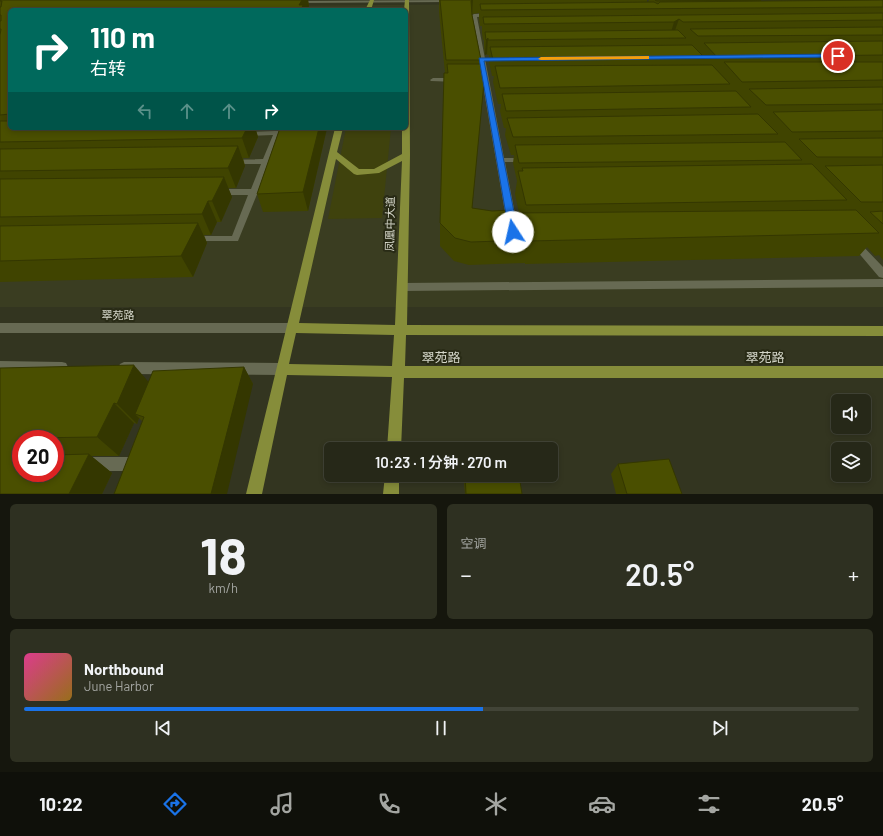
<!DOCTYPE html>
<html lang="zh">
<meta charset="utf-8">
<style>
body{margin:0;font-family:Barlow,"Noto Sans SC",sans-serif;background:#2e3021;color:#f1f3f6;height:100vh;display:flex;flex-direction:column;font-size:15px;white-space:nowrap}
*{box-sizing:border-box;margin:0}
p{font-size:13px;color:#a4a6a2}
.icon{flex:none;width:22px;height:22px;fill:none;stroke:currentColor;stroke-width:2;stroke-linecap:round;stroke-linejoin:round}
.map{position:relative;height:494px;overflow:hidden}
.drawer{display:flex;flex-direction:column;gap:10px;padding:10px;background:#15160d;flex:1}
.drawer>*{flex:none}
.banner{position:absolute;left:8px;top:8px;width:400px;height:122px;border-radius:6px;box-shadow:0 2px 6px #0003,0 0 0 1px #424437;background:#00695c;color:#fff;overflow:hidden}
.controls{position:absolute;left:831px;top:394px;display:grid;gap:8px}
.controls a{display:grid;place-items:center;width:40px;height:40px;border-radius:6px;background:#262818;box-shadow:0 2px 6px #0003,0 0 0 1px #424437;font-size:20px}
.speed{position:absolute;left:12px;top:430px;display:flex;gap:8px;font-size:20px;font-weight:700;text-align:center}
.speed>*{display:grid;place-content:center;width:52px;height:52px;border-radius:50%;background:#262818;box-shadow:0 2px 6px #0003,0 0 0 1px #424437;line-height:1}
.speed .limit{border:6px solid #d22;background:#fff;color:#111}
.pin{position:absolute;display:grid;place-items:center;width:34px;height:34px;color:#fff;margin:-17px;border:2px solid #fff;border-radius:50%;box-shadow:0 1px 4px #0007}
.me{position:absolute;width:44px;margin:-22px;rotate:350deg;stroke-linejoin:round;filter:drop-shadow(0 0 3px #0008)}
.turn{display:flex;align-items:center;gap:14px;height:84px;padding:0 16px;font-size:18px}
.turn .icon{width:52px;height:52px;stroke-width:2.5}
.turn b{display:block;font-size:28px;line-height:34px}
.lanes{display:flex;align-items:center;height:38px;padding:0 16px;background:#0003;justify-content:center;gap:20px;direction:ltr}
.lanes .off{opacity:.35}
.big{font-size:30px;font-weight:600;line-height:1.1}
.drawer .widget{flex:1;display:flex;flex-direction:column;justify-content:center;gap:6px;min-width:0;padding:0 14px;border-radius:6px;background:#2e3021}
.drawer .dial{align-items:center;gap:0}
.dial b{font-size:52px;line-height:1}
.song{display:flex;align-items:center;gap:12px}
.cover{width:48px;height:48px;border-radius:6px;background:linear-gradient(135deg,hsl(330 70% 55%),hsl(40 70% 35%))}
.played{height:4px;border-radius:2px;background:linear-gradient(90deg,#1a73e8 55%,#424437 55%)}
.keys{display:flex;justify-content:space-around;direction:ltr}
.heat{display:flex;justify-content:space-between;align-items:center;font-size:22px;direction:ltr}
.drawer .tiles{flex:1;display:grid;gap:10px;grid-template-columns:1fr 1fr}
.widget:last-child{grid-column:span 2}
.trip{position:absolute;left:324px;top:442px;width:234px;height:40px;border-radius:6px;background:#262818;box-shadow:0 2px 6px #0003,0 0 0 1px #424437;font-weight:600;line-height:40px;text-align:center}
.tabs{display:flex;height:64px;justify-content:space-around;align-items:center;background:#0f100a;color:#a4a6a2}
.tabs .icon{width:28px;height:28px}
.tabs .on{color:#1a73e8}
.tabs b{font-size:18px;color:#f1f3f6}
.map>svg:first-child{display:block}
.built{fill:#3a3d21;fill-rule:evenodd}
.green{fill:#3f420d}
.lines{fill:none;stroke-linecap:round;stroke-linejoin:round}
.minor{fill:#676a53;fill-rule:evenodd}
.major{fill:#868d3a;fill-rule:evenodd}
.wall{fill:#404400;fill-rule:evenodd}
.shaded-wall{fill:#343700}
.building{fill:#4a4f00;stroke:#343700}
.route{fill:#1a73e8;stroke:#114b97}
.slow{fill:#f59e0b}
.labels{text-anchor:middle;stroke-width:4;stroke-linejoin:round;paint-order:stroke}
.street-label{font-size:11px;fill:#d4d6c9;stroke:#292b16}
.near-street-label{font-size:13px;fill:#d4d6c9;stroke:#292b16}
</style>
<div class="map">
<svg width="883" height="494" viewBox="0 0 883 494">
<rect width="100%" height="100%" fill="#333520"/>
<path class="built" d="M883 1V307H0V8ZM10 10H406V128H10Z"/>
<path class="green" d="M346 128H391L382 218 328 219Z"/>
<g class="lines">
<path class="minor" d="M454 0 452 2 296 3 294 2 296 1Z
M492 13 495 15 494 16 477 17 504 158H526L530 160 526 162H505L517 224 512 227 507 224 471 16 474 14Z
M433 78H457L460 80 457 82 431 81 430 80Z
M276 128H284L238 241H189L187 239 192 236H232L248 195H216L212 192 216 189H251L261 164H230L226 162 230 160 263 159 273 135 244 136 240 134 244 132 275 131Z
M854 239 857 240 883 267V278L879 277 851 244 849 242 851 240Z
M883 279V287L403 291 399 290 398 287 399 284 403 283Z
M0 323H292L296 325 298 328 296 331 292 333H0Z
M0 361 62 362 66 363 68 367 66 371 62 372 0 371Z
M124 362 282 363 286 365 288 369 286 373 282 375 124 374 120 372 118 368 120 364Z
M88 457H130L135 459 137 464 135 469 130 471H88L83 469 81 464 83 459Z"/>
<path class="major" d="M370 0H374L371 10H365Z
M405 0H409L410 155 407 325 883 326V336L406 335 405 366H883V378H404L401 449H387L392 377 287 375 262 494H246L335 128H343L337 152 359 169H374L402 154V128H406V10H404ZM336 159 354 174 357 175 379 173 402 161 395 325 299 323ZM296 333 394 335 392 366 289 364Z
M385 475H399V494H383Z"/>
</g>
<path class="wall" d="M0 0H308L309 6 307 10H10L0 115Z
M439 0H647V2H648L649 0H761V1L883 0V260L879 255 875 256 867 247 859 256 525 264V263L469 265 454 261 440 246V223L445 73 439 12ZM479 13V19L480 26H482V33L483 40H484V47L485 55 487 54V55H489V62L492 76H494L493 82 498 104H501L500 111 504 128H506L505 135 511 155H514L513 163 517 181 515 194 519 213 492 211 472 208 483 92 481 60 472 14Z
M10 114V128H262L261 130H256L258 137 249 158H243L245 166 236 188H228L232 197 221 222H217L211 235H204L207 243 193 277 0 282V115Z
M280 128H327L308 211 263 212 257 194Z
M244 367 253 384 142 421 139 418 137 424 134 423 119 456H91L112 473 102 494H0V368L148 382ZM21 439H55V473Z
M618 464 682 494H616L611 474Z
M464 475H519L522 494H465L464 483Z"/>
<path class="shaded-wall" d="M302 0H308L309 6 307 10H300L299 5Z
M472 0H473L472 14 471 1Z
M679 19 673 36 669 39 674 22Z
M488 38 487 54 485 55 486 40Z
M247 128H255L258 137 249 158 242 138Z
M319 128H327L308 211 303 192Z
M238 146 245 166 236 188 228 168Z
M224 177 232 197 221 222 212 201Z
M208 201 217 222 211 235 202 214Z
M198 223 207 243 193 277 181 256Z
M134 365 152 386 135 414 139 418 137 424 117 404Z
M244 367 253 384 227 494H211Z
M114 403 134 423 119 456 97 437Z
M89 454 112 473 102 494H69Z"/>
<path class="building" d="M0 0H302L299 5H303L301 10H10V114L0 115V35L1 29H0V21H1V15H0V7H1L2 1H0Z
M440 0H472L471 1 472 15 481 60H446Z
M655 0H761L657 1Z
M883 0V7L481 10 480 4 654 2 658 4 660 2Z
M883 13V20L683 22 679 19 674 22 484 24 483 17Z
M883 27V35L698 36 690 29Z
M678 30 686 38 488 40V38L486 40 485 32Z
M883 41V55L717 57 704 43Z
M692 45 705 58 493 60 490 47Z
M724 62H883V80L742 82Z
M447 64H483L485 72 472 208 492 211 511 210 513 213 856 210 879 233 529 241V240L471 242 455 238 440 223 444 73H448Z
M712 65 730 84 500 88 495 66Z
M883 87V104L766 105 749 89Z
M736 91 751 107 506 111 502 94Z
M883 110V131L792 132 773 112Z
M758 114 778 134 513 137 507 118Z
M0 121H10V128H247L242 138 0 142Z
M280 128H319L303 192 257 194Z
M883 138V157H817L799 139Z
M785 142 802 160 519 163 515 145Z
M238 146 228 168 0 171V149Z
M812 164 847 200 526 205 518 171H523L522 168Z
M883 165V202H861L825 166Z
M224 177 212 201H208L202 214 0 217V179Z
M883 211V224L870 212Z
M198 223 181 256 0 261V226Z
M134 365 117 404 114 403 97 437 27 438V439H21V473H55V455L89 454 69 494H0V368Z
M244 367 211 494H114L144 417 135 414 153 371Z
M669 459 682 494H627L618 464Z
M465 475H519L522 494H466Z"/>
<path class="route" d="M838 54 841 56 840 57 484 61 518 232 513 235 509 232 479 58Z"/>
<path class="slow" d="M648 56H649V59L541 60 538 59 541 57Z"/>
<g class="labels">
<g class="street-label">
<text transform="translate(390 224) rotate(-89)" y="4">凤凰中大道</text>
<text x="118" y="319">翠苑路</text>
</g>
<g class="near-street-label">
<text x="441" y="362">翠苑路</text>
<text x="765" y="362">翠苑路</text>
</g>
</g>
</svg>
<div class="controls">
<a><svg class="icon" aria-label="sound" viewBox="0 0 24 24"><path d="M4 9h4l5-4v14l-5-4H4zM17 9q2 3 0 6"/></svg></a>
<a><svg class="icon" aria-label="layers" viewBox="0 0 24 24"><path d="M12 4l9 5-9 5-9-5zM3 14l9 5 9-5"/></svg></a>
</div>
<div class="speed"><div class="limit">20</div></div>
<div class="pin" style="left:838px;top:56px;background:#d93025"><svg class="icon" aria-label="arrive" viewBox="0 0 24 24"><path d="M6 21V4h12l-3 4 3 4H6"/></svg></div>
<svg class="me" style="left:513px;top:232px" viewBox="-20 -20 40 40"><circle r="19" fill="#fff"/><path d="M0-13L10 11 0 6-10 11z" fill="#1a73e8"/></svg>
<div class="trip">10:23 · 1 分钟 · 270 m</div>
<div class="banner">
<div class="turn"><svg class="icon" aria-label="right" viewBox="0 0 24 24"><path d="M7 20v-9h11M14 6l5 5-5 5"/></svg><div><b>110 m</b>右转</div></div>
<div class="lanes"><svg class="icon off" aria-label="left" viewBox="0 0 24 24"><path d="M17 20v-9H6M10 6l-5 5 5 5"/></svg><svg class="icon off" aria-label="ahead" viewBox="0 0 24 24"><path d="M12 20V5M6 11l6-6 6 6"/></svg><svg class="icon off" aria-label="ahead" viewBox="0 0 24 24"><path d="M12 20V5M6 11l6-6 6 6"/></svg><svg class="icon" aria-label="right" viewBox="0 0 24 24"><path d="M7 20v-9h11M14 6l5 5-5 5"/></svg></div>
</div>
</div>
<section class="drawer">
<div class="tiles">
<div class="widget dial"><b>18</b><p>km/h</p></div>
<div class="widget"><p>空调</p>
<div class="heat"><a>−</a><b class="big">20.5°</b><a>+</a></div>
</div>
<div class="widget">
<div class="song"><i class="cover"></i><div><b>Northbound</b><p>June Harbor</p></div></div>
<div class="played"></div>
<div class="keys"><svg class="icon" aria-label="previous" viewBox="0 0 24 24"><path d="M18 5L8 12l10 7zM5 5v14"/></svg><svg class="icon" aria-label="pause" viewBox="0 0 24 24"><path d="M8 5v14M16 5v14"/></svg><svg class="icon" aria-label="next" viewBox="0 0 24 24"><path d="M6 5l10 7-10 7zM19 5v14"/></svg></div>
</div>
</div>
</section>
<nav class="tabs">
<b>10:22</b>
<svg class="icon on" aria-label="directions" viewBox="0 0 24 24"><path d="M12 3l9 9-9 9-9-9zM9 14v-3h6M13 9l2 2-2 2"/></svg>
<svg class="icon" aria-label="music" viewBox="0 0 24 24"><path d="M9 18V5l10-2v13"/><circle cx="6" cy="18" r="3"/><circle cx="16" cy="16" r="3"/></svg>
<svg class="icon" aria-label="phone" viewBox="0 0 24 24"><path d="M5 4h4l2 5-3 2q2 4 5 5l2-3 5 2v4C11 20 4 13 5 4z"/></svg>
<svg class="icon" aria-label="climate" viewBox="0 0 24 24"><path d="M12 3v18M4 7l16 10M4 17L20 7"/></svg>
<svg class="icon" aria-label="car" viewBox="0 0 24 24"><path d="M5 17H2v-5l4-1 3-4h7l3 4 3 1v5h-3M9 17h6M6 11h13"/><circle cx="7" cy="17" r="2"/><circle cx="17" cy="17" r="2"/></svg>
<svg class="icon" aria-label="filters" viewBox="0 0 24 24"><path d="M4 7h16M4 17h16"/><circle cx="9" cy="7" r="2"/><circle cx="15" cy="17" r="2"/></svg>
<b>20.5°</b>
</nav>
